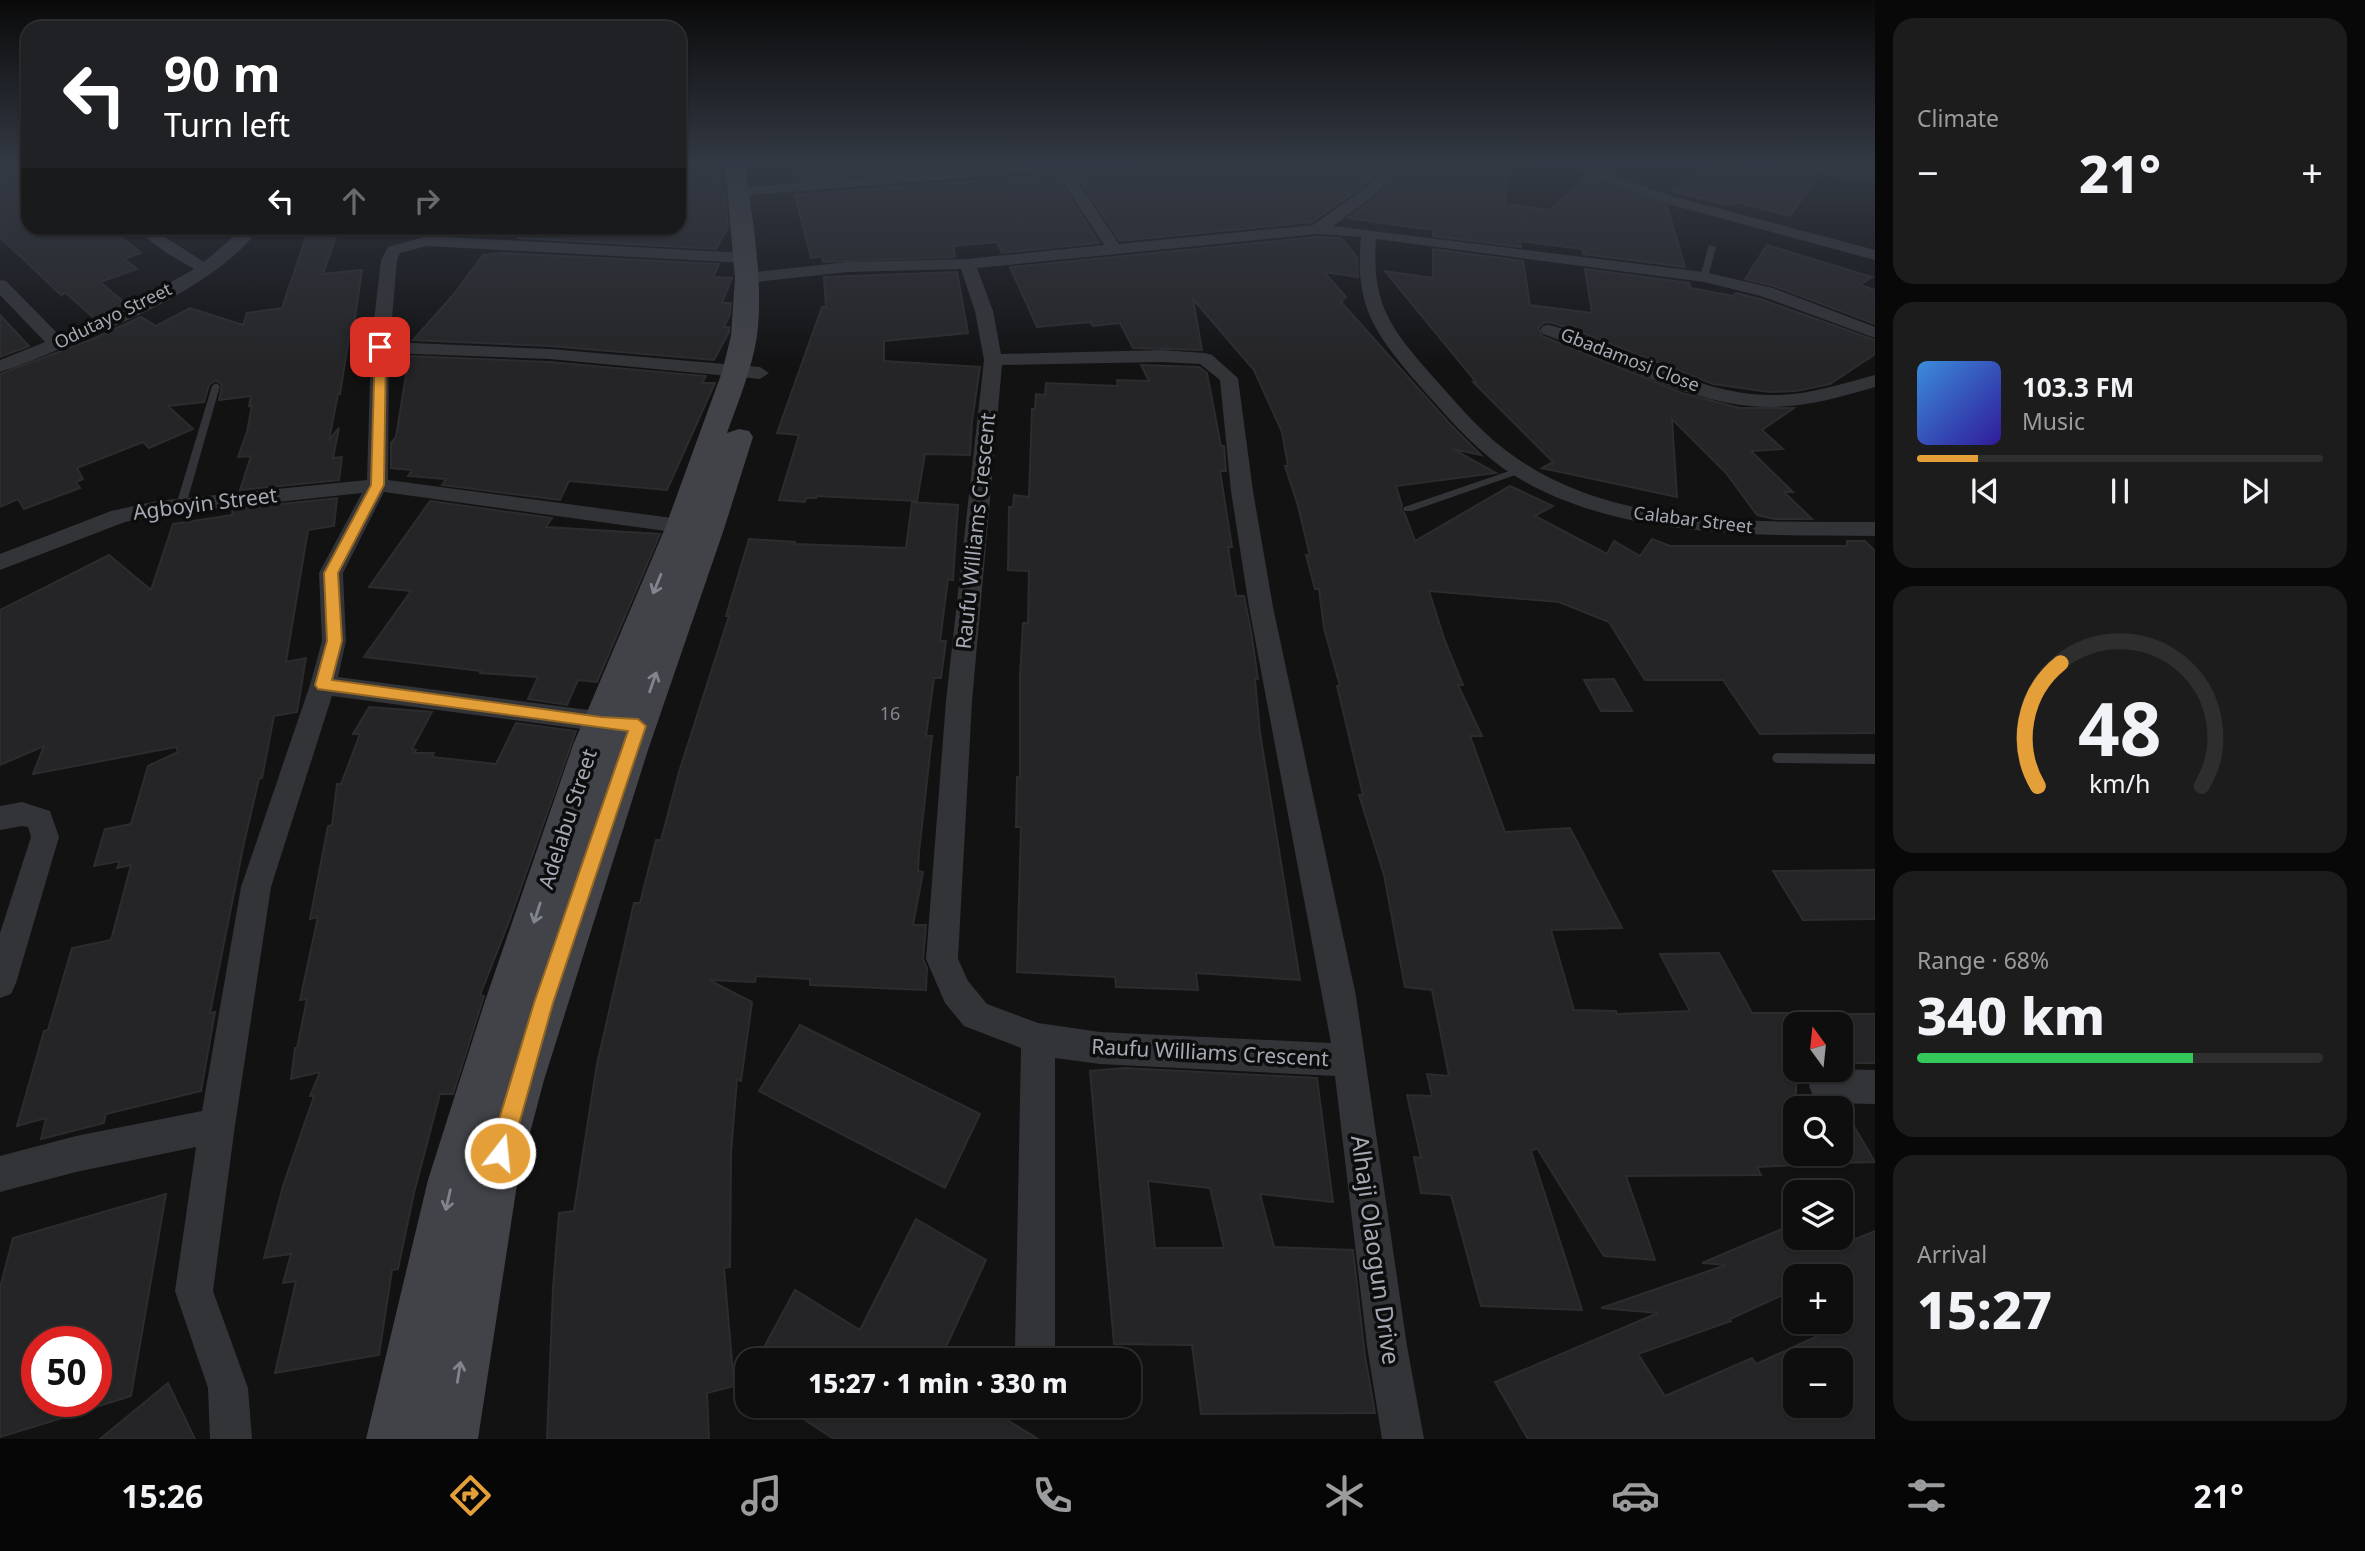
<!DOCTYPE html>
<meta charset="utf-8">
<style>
body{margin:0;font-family:"Noto Sans",sans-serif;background:#1c1c1c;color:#f1f3f6;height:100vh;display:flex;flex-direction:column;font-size:26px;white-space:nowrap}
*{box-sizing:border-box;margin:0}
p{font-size:23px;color:#9b9c9e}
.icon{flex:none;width:38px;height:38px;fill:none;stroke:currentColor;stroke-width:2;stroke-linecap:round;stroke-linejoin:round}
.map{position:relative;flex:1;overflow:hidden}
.drawer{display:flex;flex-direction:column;gap:18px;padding:18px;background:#080808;width:490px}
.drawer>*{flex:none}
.hud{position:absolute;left:21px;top:21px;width:665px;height:214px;border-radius:21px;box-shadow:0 2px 5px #0004,0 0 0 2px #2e2e2e;background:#202124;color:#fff;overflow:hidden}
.needle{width:46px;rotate:345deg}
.tools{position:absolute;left:1783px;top:1012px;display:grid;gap:14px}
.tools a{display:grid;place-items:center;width:70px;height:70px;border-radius:14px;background:#0e0e0e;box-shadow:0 2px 5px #0004,0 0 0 2px #2e2e2e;font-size:35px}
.speed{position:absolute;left:21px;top:1326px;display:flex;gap:14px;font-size:35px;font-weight:700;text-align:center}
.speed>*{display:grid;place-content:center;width:91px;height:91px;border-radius:50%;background:#0e0e0e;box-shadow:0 2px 5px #0004,0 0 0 2px #2e2e2e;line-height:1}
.speed .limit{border:10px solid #d22;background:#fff;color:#111}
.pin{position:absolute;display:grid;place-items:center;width:60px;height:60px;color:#fff;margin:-30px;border-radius:14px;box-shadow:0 4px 10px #0006}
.me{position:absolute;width:77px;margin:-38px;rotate:16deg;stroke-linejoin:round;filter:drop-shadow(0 0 5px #0008)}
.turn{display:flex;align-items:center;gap:24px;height:147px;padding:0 28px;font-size:32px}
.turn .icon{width:91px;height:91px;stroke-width:2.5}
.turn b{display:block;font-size:49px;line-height:60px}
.lanes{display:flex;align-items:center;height:66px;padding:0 28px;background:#0003;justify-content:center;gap:35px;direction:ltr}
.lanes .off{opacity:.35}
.big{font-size:52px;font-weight:800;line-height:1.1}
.drawer .card{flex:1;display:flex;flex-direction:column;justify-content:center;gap:10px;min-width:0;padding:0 24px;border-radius:21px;background:#1c1c1c}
.drawer .dial{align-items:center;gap:0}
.dial svg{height:182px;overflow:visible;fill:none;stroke:#2e2e2e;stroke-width:7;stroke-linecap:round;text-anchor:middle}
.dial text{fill:#f1f3f6;stroke:none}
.song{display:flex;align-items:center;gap:21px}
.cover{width:84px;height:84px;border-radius:10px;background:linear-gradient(135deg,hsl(210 70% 55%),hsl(250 70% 35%))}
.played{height:7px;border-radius:4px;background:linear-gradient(90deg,#e49f38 15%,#2e2e2e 15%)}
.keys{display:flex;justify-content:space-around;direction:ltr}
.heat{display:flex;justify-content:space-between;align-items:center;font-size:38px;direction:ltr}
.charge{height:10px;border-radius:5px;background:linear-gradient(90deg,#34c759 68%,#2e2e2e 0)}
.trip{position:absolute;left:735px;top:1348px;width:406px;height:70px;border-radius:21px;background:#0e0e0e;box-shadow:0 2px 5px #0004,0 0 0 2px #2e2e2e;font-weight:800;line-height:70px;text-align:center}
.tabs{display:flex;height:112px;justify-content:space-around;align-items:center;background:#060606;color:#9b9c9e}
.tabs .icon{width:49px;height:49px}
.tabs .active{color:#e49f38}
.tabs b{font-size:32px;color:#f1f3f6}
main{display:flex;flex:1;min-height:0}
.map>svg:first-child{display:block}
.building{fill:#252527;stroke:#2c2c2f;stroke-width:2;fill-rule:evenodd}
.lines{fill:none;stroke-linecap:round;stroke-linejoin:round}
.lane{fill:#333438;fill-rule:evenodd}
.street{fill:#333438;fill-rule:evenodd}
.secondary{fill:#414348;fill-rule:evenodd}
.oneway{stroke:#81858e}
.route{fill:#e49f38;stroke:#946724;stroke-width:2}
.labels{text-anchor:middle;stroke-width:7;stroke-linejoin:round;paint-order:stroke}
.far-street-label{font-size:18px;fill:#a4a9b3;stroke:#0d0d0e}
.number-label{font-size:18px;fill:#84878f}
.street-label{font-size:21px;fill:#a4a9b3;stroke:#0d0d0e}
.near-street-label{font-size:24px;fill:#a4a9b3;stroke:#0d0d0e}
</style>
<main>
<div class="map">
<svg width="1875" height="1439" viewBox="0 0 1875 1439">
<rect width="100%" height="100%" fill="#121213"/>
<path class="building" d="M0 164H28V228H39L47 235 71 228H109L141 253 124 259 137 269 100 282 126 304 94 318 66 293 61 295 0 237Z
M696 164H719L720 191H725L728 227 716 249 518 238V228H679V165Z
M792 164H991V165L795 181Z
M1163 164H1385L1363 186 1312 222 1120 241 1074 172Z
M1407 164H1508L1505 204 1550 210 1586 177 1667 206 1685 267 1583 254 1582 249 1520 241 1521 247 1433 236V230L1348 218 1377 197Z
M1715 164 1781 171 1818 176 1790 216 1736 202 1733 205 1720 203 1671 191Z
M1055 174 1099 243 1002 253 997 242 953 246 955 257 823 262 822 256 811 258 795 195Z
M309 228H339L323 274 362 270 352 338H349L340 394H338L329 440 339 428 333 458 342 457 339 480 240 490 251 456 238 457 247 432 252 405 249 406 251 396 219 400 222 385 216 380 209 385 204 402 168 406 193 429 149 448 143 442 77 468 83 479 76 482 80 488 24 509 18 499 0 507V374L93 339 141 317 156 326 190 308 243 325 247 313 282 308Z
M1317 237 1341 238 1357 257 1358 277 1324 272 1346 297 1341 302 1450 424 1481 455 1453 449 1496 473 1396 486 1402 505 1401 510 1405 514 1415 541 1510 486 1553 506 1535 516 1607 554 1614 541 1640 556 1652 539 1670 546H1847V541H1865L1875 551V733L1760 734 1723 680H1645L1609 622 1559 602 1429 591 1445 641 1463 685H1458L1482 736H1470L1505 832 1570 828 1622 928 1551 930 1574 1010 1616 1011 1617 1014 1690 1011 1660 954 1719 953 1752 1013H1796V1165L1757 1167 1761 1175 1626 1176 1655 1260 1604 1256 1537 1148 1531 1151 1582 1310 1481 1306 1451 1195 1421 1193 1414 1157 1421 1158 1407 1095 1432 1096 1427 1074 1449 1076 1432 990 1405 987 1384 875 1359 795H1363L1337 686H1340L1324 628 1319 589H1315L1306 555 1310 556 1298 506 1285 466H1288L1282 432 1254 370 1193 299 1202 350 1133 348 1120 323 1093 326 1090 322 1037 327 1010 267Z
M1767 245 1872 277 1860 285 1875 290V324L1774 286 1745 279Z
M1433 249 1523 261 1530 305 1592 313 1585 269 1689 283 1691 288 1733 296 1736 293 1760 299 1875 340V354L1830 384 1796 391 1769 392 1713 384 1578 331 1550 322 1543 323 1538 328 1542 336 1682 393 1740 408H1794L1762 430 1783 449 1751 451 1793 492H1784L1812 519H1775L1757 515 1726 473 1672 419 1677 497 1542 468 1553 462 1473 382H1476L1385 271 1433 278Z
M502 253 719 264 713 277 732 278 722 303H731L730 314 724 327H729V332L714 360 550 346 413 340 454 294 483 255Z
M957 272 968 333 884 341V361L980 367 972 422 970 455 925 454 917 501 816 496V498H806L805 502 779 500 799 435 777 433 822 307H826L824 277Z
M0 315 29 346 0 357Z
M409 356 550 362 706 376 702 383H715L667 490 569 481 560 500 442 485 446 479 408 476 412 470 391 468V443L396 437Z
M1141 365 1199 367 1207 373 1221 446H1224L1226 471H1220L1232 547H1228L1236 596H1244L1251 631 1258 679H1255L1260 733 1300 980 1196 973 1198 990 1116 987 1115 977 1017 972 1021 827H1016L1017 777 1020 778V676L1023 623H1028L1029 571 1008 570 1009 507H1013L1014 495 1029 497 1032 409H1035L1036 394 1045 395 1046 383 1118 386 1117 380 1149 381Z
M337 498 334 526 308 530 286 662 306 658 297 712 274 716 262 778 259 779 244 843 210 1013 215 1012 201 1091 106 1114 104 1123 41 1139 46 1118 17 1126 44 1031 48 1030 72 948 111 940 131 865 117 868 120 861 94 866 105 829 131 824 148 766 178 752 176 747 33 774 44 746 0 765V610L109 555 151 590 173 524 232 515 233 509Z
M430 501 552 518 546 527 660 534 597 682 578 680 567 705 528 699 538 677 480 673 481 671 364 657 411 591 369 587Z
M912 502 958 505 953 580 948 579 940 641H946L941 678H934L926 736H932L919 852 918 871 923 872 913 925H926L923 959 927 968 926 990 810 985V979L756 976 755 982 709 980 752 1002 741 1081 737 1079 731 1153 730 1267 724 1268 734 1386 707 1393 709 1439H547L553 1288 559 1213 574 1211 597 1064 634 903H640L656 840H661L679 772 729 616H726L749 539 795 542V544L906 548Z
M1614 679 1632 711H1601L1584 680Z
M369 707 432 712 412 749 416 750 414 753H434L432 757 496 764 516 723 576 731 510 919 480 995 484 996 453 1094H440L414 1193 398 1269 392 1270 379 1355 275 1373 296 1281 283 1283 291 1254 264 1258 283 1186 314 1096H310L320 1072 291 1079 295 1048H297L307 999 300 1000 318 917 310 919 328 826 332 825 337 784H341L360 734H353Z
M1875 870V919L1803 920 1773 871Z
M1841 1014H1875V1063H1841Z
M800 1025 980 1114 945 1188 759 1091Z
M1124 1068 1317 1078 1333 1202 1260 1194 1274 1247 1353 1250 1365 1356 1375 1413 1201 1414 1192 1345 1114 1344 1090 1071ZM1148 1181 1210 1188 1224 1248H1155Z
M1841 1106H1842L1875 1162 1841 1163Z
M166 1194 131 1396 96 1407V1342H37V1402H94L95 1408 0 1437V1288L13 1238Z
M916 1219 986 1260 940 1360H757L795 1290 860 1330Z
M1796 1223V1237H1815L1826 1251 1875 1231V1439H1528L1495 1382 1658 1313 1601 1308 1726 1265 1702 1263ZM1796 1276H1841V1296L1855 1319 1756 1364 1752 1358 1665 1396 1638 1354 1731 1321 1730 1319 1796 1289ZM1796 1360H1841V1405H1796Z
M168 1383 195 1439H100Z
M782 1405H983L1038 1439H834Z"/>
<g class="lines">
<path class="lane" d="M1709 245 1716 247 1708 277 1704 279 1700 277Z
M216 383 220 386 186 505 181 508 177 507 176 505 212 386Z
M1521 467 1524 468V472L1412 511H1404L1403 509 1404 507Z
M1778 753 1875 754V764L1778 763 1774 762 1772 758 1774 754Z"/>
<path class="street" d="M1030 164H1091L1089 167 1069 169 1119 244 1313 225 1365 188 1389 164H1404L1375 195 1333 226 1704 272 1773 288 1875 327V338L1761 296 1704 282 1376 239C1371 307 1393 331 1435 379 1460 407 1484 436 1515 457 1617 529 1756 521 1875 522V536C1754 535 1604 540 1500 466 1469 443 1444 413 1418 384 1375 333 1354 307 1361 237L1317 234 977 268 993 311 1001 354 1161 350 1205 353 1212 355 1238 378 1253 491 1273 607 1356 996 1407 1346 1424 1439H1382L1367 1346 1335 1076 1100 1064 1055 1058V1350L1051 1360H1019L1015 1350 1021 1048 964 1026 945 1003 926 959 946 701 984 360 975 311 961 269 848 272 747 283 739 278 747 273 848 262 967 259 1104 245 1056 171 737 196 730 192 737 188ZM1161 362 1200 364 1220 380 1231 491 1249 607 1331 1043 1100 1032 1038 1023 987 1004 968 981 958 959 972 701 1002 365Z
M1774 164C1808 164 1841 170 1875 169V177L1849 178 1781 168Z
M1587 166 1671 196 1875 250V260L1661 202 1582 173V167Z
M134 228H151L204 262 244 228H260C215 286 126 322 60 349 40 357 21 366 0 372V360L45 342 0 295V280L6 281 60 336 128 306 194 269 165 252Z
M427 236 746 253 754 258 746 263 427 246 400 253 397 260 390 342 550 349 760 367 769 373 760 379 550 359 389 353 388 480 702 522 710 524 713 529 710 534 702 536 384 492 343 573 346 641 338 677 619 714 628 717 632 724 628 731 619 734 332 696 271 887 235 1125 213 1291 248 1388 252 1439H210L208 1388 175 1291 196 1147 76 1172 0 1192V1156L76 1136 202 1111 241 887 310 685 322 641 319 573 362 493 157 515 125 522 0 570V554L111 511 157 501 367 480 371 347 381 260 388 247Z
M1549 325C1624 343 1690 394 1769 395 1806 396 1840 384 1875 375V387C1841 397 1806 407 1770 407 1691 407 1616 360 1543 334L1540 330 1543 326Z
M22 802 50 811 59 837 16 983 11 994 0 998V933L31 837 28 827 22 826 0 830V806Z
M1825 1069 1875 1070V1104L1826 1103 1814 1098 1809 1086 1814 1074Z"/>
<path class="secondary" d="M725 164H745C752 220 764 279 757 336 752 369 738 402 727 433L739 429 749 431 753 437 724 529 648 750 544 1080 518 1178 478 1439H366L428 1180 484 1004 573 745 665 528 722 372 731 336 735 278Z"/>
</g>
<defs><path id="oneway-shaft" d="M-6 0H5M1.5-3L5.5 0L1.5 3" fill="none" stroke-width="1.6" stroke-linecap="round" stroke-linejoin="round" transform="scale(1.75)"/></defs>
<g class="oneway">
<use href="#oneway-shaft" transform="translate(657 584) rotate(112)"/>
<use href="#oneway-shaft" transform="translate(653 682) rotate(-71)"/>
<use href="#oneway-shaft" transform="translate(537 913) rotate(108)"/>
<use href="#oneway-shaft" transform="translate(448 1200) rotate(103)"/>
<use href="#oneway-shaft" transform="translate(459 1372) rotate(-81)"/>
</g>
<linearGradient id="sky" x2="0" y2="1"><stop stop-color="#0a0a0a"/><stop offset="0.45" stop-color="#333944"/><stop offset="1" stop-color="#333944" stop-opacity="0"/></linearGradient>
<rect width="1875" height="366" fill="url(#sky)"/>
<path class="route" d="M380 344 386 347 384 485 338 573 342 641 332 680 601 717 638 719 646 726 553 1003 511 1153 507 1161 500 1164 492 1161 489 1153 534 1003 628 731 318 689 315 685 327 641 324 573 371 485 375 347Z"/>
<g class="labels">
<g class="far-street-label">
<text transform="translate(113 316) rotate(-26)" y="6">Odutayo Street</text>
<text transform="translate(1630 360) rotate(21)" y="6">Gbadamosi Close</text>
<text transform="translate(1693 520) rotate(7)" y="6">Calabar Street</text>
</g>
<g class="number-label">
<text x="890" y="720">16</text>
</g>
<g class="street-label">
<text transform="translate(205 504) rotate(-7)" y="7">Agboyin Street</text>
<text transform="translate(976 531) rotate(-84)" y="7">Raufu Williams Crescent</text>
<text transform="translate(568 819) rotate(-72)" y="7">Adelabu Street</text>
<text transform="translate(1210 1053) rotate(3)" y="7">Raufu Williams Crescent</text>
</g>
<g class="near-street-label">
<text transform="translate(1375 1250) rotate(82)" y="8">Alhaji Olaogun Drive</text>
</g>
</g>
</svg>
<div class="tools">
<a><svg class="needle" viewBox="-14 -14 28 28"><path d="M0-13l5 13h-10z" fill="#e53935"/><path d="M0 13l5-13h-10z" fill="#9b9c9e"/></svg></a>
<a><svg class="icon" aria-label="search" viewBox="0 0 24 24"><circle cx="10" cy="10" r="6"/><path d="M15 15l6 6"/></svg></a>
<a><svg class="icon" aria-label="layers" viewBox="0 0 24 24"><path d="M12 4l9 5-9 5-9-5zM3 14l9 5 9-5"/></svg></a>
<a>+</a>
<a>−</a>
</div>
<div class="speed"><div class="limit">50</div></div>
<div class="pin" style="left:380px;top:347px;background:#d93025"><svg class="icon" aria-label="arrive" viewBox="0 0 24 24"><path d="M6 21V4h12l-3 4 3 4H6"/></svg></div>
<svg class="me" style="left:500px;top:1153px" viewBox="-20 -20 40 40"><circle r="17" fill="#e49f38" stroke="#fff" stroke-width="3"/><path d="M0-11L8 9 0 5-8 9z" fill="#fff"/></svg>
<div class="trip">15:27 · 1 min · 330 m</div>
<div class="hud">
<div class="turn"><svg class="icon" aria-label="left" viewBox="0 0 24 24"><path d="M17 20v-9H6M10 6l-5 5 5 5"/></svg><div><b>90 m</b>Turn left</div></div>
<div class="lanes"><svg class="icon" aria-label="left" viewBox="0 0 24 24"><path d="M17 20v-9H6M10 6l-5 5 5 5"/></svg><svg class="icon off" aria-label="ahead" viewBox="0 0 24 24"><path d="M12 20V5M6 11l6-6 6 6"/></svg><svg class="icon off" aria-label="right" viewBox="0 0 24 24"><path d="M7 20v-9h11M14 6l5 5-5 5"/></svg></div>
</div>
</div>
<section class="drawer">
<div class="card"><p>Climate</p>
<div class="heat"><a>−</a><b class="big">21°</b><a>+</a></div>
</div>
<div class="card">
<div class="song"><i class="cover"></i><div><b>103.3 FM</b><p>Music</p></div></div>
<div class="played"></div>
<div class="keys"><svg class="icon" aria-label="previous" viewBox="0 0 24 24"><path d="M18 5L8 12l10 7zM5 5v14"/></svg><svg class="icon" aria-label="pause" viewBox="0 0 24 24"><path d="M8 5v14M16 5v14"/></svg><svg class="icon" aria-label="next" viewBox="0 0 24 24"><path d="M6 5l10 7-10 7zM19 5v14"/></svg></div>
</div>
<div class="card dial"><svg viewBox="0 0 100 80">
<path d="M14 69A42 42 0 1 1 86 69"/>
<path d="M14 69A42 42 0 0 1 24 15" stroke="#e49f38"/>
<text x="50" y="56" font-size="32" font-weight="700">48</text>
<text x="50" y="72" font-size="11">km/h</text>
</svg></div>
<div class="card"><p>Range · 68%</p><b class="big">340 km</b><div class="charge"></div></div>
<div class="card"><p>Arrival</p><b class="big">15:27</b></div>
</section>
</main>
<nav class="tabs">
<b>15:26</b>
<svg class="icon active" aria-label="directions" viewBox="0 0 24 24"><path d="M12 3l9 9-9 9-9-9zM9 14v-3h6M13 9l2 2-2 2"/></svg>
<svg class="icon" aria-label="music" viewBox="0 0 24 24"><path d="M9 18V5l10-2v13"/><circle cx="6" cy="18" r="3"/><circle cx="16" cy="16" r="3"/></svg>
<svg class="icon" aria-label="phone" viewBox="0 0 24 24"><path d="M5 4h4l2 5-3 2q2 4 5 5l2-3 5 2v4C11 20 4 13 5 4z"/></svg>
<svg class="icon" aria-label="climate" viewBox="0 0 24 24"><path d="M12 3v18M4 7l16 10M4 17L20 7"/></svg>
<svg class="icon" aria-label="car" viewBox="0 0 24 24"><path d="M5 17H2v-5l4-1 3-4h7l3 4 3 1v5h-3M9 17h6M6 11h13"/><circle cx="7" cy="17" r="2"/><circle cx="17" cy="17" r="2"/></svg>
<svg class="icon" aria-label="filters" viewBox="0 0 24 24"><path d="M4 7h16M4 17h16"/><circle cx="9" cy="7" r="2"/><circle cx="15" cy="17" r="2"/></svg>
<b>21°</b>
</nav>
